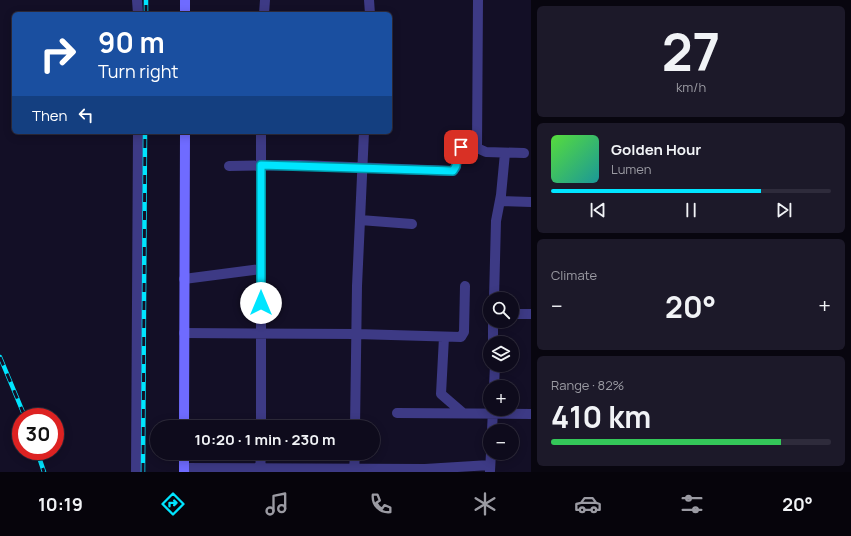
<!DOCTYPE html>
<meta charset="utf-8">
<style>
body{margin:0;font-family:Manrope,sans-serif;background:#1c1929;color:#f1f3f6;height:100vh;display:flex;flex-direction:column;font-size:15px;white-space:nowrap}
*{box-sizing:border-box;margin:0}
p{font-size:13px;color:#9b9ba3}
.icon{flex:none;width:22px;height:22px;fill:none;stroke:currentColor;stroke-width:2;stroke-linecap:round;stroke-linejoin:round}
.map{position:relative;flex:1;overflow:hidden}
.panel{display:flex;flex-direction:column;gap:6px;padding:6px;background:#08060f;width:320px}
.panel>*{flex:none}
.top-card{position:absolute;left:12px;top:12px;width:380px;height:122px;border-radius:6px;box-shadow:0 2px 10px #0003,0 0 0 1px #2e2b3b;background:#1a4fa0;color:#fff;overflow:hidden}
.tools{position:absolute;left:483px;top:292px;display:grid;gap:8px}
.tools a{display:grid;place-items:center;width:36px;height:36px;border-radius:50%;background:#0e0b1c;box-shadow:0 2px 10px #0003,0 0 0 1px #2e2b3b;font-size:20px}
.speed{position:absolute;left:12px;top:408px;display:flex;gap:8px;font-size:20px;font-weight:700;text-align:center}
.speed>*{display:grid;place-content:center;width:52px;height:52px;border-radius:50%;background:#0e0b1c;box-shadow:0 2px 10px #0003,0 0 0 1px #2e2b3b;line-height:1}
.speed .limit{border:6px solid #d22;background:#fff;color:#111}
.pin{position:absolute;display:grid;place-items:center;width:34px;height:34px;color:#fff;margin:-17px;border-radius:8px;box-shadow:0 2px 6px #0006}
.me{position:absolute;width:44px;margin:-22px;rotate:0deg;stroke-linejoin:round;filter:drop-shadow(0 0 3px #0008)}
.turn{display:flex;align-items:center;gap:14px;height:84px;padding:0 20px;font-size:18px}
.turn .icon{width:52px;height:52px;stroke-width:2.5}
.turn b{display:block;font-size:28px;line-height:34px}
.then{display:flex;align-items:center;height:38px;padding:0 20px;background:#0003;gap:8px;font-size:15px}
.big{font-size:30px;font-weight:700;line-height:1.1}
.panel .tile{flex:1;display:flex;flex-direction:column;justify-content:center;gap:6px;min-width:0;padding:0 14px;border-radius:6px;background:#1c1929}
.panel .dial{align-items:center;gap:0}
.dial b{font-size:52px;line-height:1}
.song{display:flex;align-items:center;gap:12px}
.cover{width:48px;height:48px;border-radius:6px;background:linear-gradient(135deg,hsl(110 70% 55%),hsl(180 70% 35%))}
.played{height:4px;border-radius:2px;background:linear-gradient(90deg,#00e5ff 75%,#2e2b3b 75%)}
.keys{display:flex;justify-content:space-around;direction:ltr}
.heat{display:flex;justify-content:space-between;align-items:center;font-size:22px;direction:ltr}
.charge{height:6px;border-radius:3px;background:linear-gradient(90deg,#34c759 82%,#2e2b3b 0)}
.trip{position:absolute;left:150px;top:420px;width:230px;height:40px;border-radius:20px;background:#0e0b1c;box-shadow:0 2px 10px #0003,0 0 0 1px #2e2b3b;font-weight:700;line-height:40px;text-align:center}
.menu{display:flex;height:64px;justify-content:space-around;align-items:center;background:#06040b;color:#9b9ba3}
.menu .icon{width:28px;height:28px}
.menu .selected{color:#00e5ff}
.menu b{font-size:18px;color:#f1f3f6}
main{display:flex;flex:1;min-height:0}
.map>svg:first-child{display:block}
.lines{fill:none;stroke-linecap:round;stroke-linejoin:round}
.street{stroke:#3d3a85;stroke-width:10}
.secondary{stroke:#6f6bff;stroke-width:10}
.rail-casing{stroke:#00e5ff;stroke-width:4.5}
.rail{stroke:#130f26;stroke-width:3;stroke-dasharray:9;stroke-linecap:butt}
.route-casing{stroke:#0095a6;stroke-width:10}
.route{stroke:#00e5ff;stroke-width:7}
</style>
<main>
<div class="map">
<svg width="531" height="472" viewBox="0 0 531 472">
<rect width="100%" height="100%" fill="#130f26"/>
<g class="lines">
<path class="street" d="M137 0 138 14
M369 0 370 14
M264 14 265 0
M477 148 478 0
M229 166 299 165 453 171 456 167 458 149 461 147 477 148 486 152 524 153
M500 201 531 202
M360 220 412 224
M184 279 261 269
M494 299 496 221 501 195 505 153
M512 314H531
M493 321V343
M184 333 356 334 461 337 464 332 465 286
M444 337 441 394 463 413
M494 387 495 365
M397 413 531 414
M261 427V132
M355 427 357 286 364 132
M492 431 493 409
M184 468 425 469 490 465
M490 471 491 453
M136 472 138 132
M260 472 261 453
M354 472 355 453"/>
<path class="secondary" d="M185 14V0
M184 427 185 132
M184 453V472"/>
<g class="rail-casing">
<path id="rail" d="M146 14V0
M0 357 25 417
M37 451 44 472
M143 472 145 132"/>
</g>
<use href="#rail" class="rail"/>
</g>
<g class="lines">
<g class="route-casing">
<path id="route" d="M261 303V165L453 171 456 166 458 149 461 147"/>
</g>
<use href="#route" class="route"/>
</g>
</svg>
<div class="tools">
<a><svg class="icon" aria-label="search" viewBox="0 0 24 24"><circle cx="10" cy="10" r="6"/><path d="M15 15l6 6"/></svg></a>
<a><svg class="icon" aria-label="layers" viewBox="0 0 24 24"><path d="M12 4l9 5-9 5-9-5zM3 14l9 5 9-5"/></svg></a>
<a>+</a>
<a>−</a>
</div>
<div class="speed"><div class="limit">30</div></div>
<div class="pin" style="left:461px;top:147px;background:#d93025"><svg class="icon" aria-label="arrive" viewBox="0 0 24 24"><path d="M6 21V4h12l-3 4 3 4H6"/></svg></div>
<svg class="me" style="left:261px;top:303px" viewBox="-20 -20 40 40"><circle r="19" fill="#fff"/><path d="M0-13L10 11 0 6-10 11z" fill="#00e5ff"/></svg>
<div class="trip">10:20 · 1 min · 230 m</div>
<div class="top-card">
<div class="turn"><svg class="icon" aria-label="right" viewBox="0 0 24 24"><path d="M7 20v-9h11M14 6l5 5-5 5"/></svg><div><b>90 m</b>Turn right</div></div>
<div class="then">Then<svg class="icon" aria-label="left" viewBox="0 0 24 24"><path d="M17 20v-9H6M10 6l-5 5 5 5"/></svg></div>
</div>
</div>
<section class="panel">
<div class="tile dial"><b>27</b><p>km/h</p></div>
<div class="tile">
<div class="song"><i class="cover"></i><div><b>Golden Hour</b><p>Lumen</p></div></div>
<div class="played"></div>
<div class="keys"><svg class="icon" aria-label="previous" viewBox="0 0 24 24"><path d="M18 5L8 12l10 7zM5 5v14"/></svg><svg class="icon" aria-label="pause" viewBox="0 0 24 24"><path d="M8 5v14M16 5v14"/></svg><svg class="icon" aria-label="next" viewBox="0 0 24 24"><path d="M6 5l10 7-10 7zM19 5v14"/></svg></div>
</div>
<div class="tile"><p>Climate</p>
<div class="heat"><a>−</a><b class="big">20°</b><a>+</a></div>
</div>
<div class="tile"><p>Range · 82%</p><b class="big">410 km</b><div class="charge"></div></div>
</section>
</main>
<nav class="menu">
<b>10:19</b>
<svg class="icon selected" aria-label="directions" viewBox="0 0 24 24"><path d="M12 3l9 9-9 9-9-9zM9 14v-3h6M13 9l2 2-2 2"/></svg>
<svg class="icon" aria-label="music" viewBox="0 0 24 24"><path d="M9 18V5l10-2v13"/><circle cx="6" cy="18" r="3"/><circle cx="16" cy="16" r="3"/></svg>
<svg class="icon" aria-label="phone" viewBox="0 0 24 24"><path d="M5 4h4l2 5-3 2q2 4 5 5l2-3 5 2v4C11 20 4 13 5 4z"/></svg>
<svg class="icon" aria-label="climate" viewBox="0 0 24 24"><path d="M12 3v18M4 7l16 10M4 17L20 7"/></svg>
<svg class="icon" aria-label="car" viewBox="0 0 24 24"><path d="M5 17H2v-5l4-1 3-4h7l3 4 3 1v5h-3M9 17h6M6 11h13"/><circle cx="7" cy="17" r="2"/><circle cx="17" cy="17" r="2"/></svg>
<svg class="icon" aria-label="filters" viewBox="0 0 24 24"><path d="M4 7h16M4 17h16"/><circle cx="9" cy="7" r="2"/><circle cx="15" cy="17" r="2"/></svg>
<b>20°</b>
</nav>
